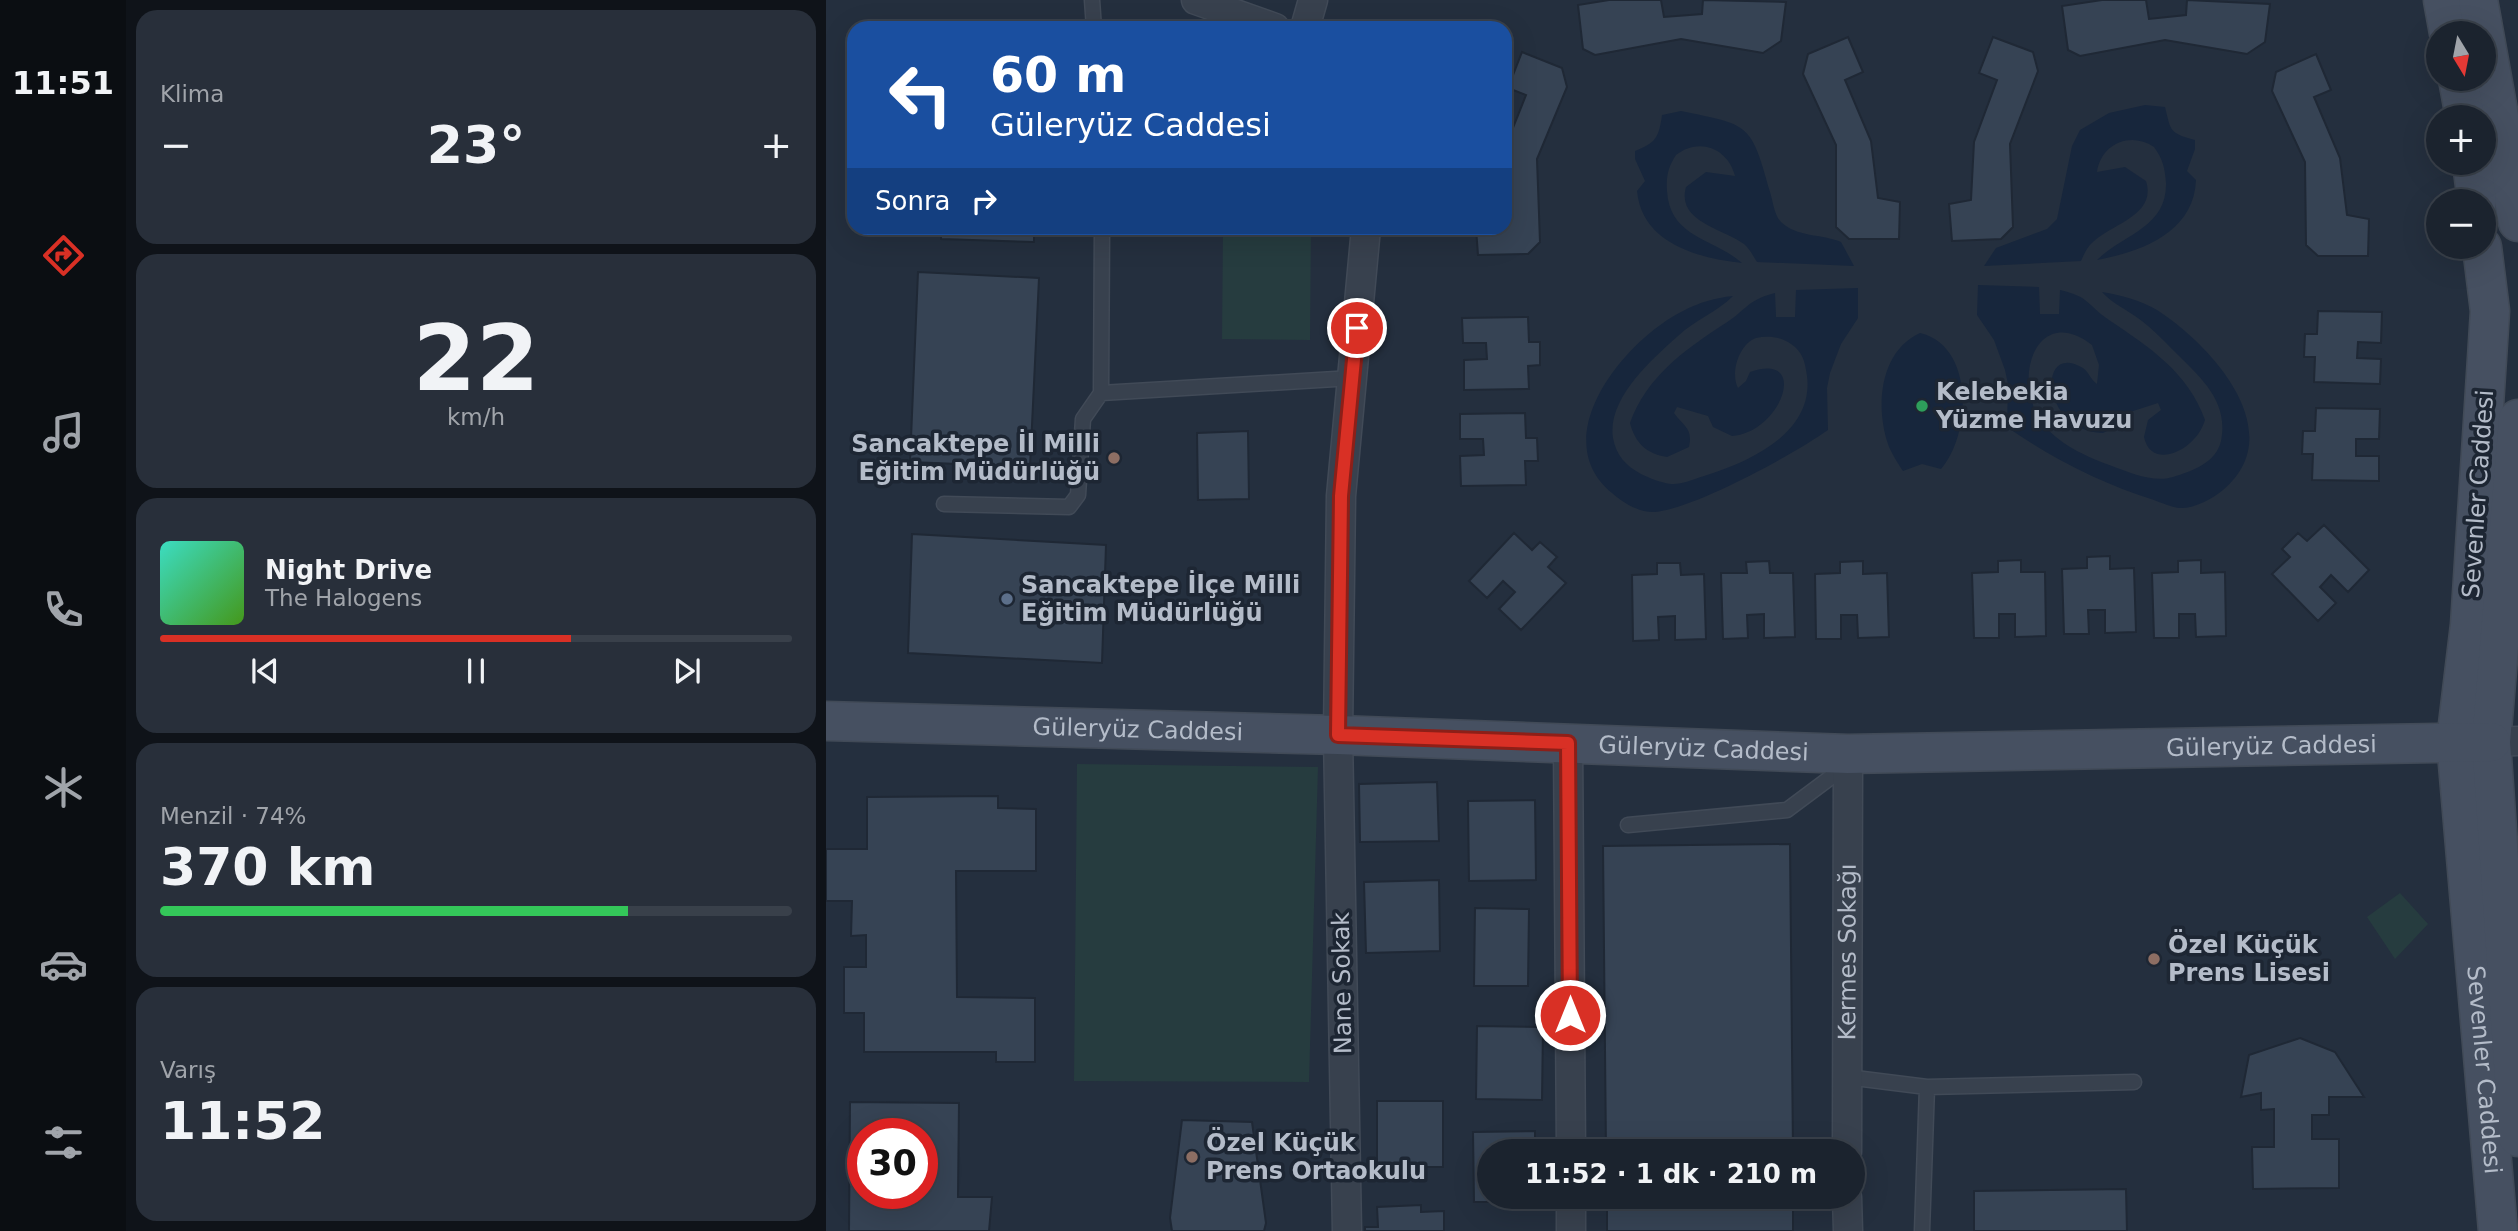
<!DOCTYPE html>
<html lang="tr">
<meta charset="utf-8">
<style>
body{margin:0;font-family:"DejaVu Sans",sans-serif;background:#282f3a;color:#f1f3f6;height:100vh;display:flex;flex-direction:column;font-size:26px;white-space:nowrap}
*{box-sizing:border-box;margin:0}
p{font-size:23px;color:#a0a4aa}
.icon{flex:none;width:38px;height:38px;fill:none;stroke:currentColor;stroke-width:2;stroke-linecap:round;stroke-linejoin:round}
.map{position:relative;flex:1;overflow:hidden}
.sheet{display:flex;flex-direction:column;gap:10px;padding:10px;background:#0f1319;width:700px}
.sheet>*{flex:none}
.top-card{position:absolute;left:21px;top:21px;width:665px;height:214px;border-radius:21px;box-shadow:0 7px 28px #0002,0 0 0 2px #39404a;background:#1a4fa0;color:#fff;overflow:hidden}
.needle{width:46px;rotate:170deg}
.buttons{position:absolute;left:1600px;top:21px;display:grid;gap:14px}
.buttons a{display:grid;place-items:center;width:70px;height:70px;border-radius:50%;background:#1b232e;box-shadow:0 7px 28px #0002,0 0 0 2px #39404a;font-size:35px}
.speed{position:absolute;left:21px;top:1118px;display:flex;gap:14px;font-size:35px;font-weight:700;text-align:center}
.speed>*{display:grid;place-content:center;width:91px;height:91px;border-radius:50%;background:#1b232e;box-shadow:0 7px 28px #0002,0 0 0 2px #39404a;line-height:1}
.speed .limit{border:10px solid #d22;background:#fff;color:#111}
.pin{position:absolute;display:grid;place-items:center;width:60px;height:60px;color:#fff;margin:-30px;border:4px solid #fff;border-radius:50%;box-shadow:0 2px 7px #0007}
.me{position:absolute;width:77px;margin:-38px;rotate:0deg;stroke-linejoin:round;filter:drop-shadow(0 0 5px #0008)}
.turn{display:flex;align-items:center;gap:24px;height:147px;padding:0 28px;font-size:32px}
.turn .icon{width:91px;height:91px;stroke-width:2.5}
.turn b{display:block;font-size:49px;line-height:60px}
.then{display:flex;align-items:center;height:66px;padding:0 28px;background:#0003;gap:14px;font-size:26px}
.big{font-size:52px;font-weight:700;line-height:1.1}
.sheet .widget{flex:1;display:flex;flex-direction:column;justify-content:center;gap:10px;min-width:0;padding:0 24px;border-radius:21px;background:#282f3a}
.sheet .dial{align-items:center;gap:0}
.dial b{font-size:91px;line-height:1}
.song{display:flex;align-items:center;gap:21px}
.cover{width:84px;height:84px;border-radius:10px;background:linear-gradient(135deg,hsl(170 70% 55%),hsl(100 70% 35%))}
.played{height:7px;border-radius:4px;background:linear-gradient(90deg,#d93025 65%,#39404a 65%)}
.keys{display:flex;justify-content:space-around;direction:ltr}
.heat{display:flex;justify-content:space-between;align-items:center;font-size:38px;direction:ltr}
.charge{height:10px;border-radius:5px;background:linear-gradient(90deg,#34c759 74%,#39404a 0)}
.trip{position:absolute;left:651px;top:1139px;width:388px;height:70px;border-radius:35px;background:#1b232e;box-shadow:0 7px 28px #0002,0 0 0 2px #39404a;font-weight:700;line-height:70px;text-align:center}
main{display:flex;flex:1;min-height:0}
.dock{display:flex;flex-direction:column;width:126px;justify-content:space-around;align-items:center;background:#0b0e12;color:#a0a4aa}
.dock .icon{width:49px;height:49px}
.dock .on{color:#d93025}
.dock b{font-size:32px;color:#f1f3f6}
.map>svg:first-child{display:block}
.green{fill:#263c3f}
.water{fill:#17263c}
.building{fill:#364354;stroke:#1f2835;stroke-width:2;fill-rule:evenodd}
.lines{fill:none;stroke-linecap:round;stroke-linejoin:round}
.lane-casing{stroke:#414a57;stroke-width:17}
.street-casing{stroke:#414a57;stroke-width:31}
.secondary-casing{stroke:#414a57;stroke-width:41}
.lane{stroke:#38414e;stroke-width:14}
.street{stroke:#38414e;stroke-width:28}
.secondary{stroke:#465061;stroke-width:38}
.route-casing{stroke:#8d1f18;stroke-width:18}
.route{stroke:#d93025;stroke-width:12}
.leisure-dot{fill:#2e9e5b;stroke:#1d2633;stroke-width:2.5}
.education-dot{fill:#8d6e63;stroke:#1d2633;stroke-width:2.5}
.service-dot{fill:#5c6f8a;stroke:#1d2633;stroke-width:2.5}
.labels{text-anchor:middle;stroke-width:7;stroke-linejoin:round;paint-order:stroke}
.poi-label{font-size:24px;font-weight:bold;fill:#b4bcc9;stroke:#1d2633;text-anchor:start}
.street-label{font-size:24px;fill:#b4bcc9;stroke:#1d2633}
</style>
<main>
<nav class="dock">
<b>11:51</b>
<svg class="icon on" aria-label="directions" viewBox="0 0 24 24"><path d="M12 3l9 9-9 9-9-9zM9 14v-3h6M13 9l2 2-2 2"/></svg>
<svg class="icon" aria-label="music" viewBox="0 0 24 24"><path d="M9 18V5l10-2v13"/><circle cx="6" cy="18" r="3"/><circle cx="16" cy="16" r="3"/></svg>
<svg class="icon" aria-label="phone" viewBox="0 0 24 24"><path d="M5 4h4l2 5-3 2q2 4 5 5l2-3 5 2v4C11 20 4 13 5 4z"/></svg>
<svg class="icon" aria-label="climate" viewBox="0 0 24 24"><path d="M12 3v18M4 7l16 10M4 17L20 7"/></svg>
<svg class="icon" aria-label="car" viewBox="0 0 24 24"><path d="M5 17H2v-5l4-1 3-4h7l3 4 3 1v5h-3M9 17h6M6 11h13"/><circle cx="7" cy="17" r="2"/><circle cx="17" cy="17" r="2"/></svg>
<svg class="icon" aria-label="filters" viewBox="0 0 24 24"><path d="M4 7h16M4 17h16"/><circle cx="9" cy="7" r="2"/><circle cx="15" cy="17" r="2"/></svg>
</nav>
<section class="sheet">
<div class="widget"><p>Klima</p>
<div class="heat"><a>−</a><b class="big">23°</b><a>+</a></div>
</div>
<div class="widget dial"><b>22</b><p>km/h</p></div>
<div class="widget">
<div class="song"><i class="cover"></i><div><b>Night Drive</b><p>The Halogens</p></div></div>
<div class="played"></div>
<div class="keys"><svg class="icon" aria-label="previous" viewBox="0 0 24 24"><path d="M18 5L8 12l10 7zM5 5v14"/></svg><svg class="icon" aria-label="pause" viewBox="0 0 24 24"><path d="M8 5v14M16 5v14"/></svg><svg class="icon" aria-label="next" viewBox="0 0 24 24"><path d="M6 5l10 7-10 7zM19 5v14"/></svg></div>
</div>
<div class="widget"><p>Menzil · 74%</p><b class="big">370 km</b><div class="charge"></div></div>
<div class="widget"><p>Varış</p><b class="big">11:52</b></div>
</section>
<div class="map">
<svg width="1692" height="1231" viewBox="0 0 1692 1231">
<rect width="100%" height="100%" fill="#242f3e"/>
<path class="green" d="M397 228H485L484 340 396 339Z
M251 764 492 767 483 1082 248 1081Z
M1574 893 1602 924 1569 959 1541 917Z"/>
<path class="water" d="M1319 105 1339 107C1345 131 1343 133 1369 140V149L1361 171 1370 180C1368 233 1314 252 1271 260 1297 234 1341 228 1340 183 1339 169 1337 159 1328 147 1304 131 1275 144 1271 172L1299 167 1320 181C1331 215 1286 224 1267 242 1261 247 1258 254 1255 261L1158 266 1170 248 1221 229 1231 219 1246 146 1254 130 1283 113Z
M855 111C923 125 925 122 944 192 947 201 948 215 955 222 970 237 996 234 1015 242L1028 266 931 262C927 256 924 249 918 244 899 229 850 222 860 187L880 172 909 176C902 148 873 137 850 155 842 167 840 177 841 191 844 238 886 237 916 263 871 258 816 243 811 191L819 181 809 159V151C830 143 833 137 836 115Z
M1152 285 1213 287 1214 314H1233L1234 290C1264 297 1260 304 1283 320 1323 347 1362 372 1379 420 1370 451 1325 471 1318 437L1322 420 1335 410 1332 403 1301 413 1296 424 1277 433C1214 431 1211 340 1257 368 1262 371 1265 380 1271 384L1273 365 1266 345C1212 303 1185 377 1215 421 1231 444 1261 457 1286 466 1305 473 1327 483 1347 477 1366 471 1390 463 1395 441 1403 401 1375 378 1349 352 1335 338 1322 324 1306 314 1294 306 1285 302 1276 292 1295 295 1314 300 1331 310 1384 344 1466 432 1397 490 1386 499 1368 509 1353 508 1345 507 1336 503 1328 500 1276 484 1225 458 1181 427L1182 384 1179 370 1168 340 1151 315Z
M1032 288V318L1015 344 1004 373 1001 388 1002 430C968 454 870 508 829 512 814 513 797 503 786 493 718 437 800 339 857 311 874 302 889 298 907 296 891 312 869 320 852 336 825 360 781 399 787 438 790 455 800 466 815 474 823 478 836 483 845 484 856 485 871 478 881 475 926 461 988 432 981 376 979 362 977 352 965 344 956 337 942 335 930 338 913 344 904 373 912 388L920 381 924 372C984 351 956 432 906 436L887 427 882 416 851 407 848 413C858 427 867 428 863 447L841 457C821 454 809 443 804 423 820 378 857 351 895 326 921 311 918 301 949 293L950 317H969L970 290Z
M1094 333C1149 346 1145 435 1115 469L1096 464 1077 471C1073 465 1064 451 1062 444 1049 406 1054 351 1094 333Z"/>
<path class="building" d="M783 0H835L838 17 876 14 877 0 960 2 955 41 937 53 855 39 769 55 757 49 752 5Z
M1276 0H1320L1323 19 1360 15 1361 0 1444 4 1439 42 1421 54 1339 40 1254 56 1242 50 1236 6Z
M1022 37 1037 72 1019 80 1045 141 1052 198 1074 202 1073 239H1023L1010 227V145L977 74 982 54Z
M1167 37 1207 52 1212 71 1184 144 1187 227 1175 239 1126 241 1123 204 1145 200 1148 142 1171 80 1153 73Z
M696 52 736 68 741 87 711 159 714 242 702 254 652 255 650 228H679V148L700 95 682 88Z
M1490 54 1505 90 1488 97 1514 158 1521 215 1543 219 1542 256H1492L1480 245 1479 162 1446 91 1450 72Z
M115 228H208V242L115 239Z
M92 272 213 278 204 467 84 462Z
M1492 311 1556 312 1555 343 1532 342 1531 358 1555 359 1554 384 1488 382 1489 357H1478L1479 334H1491Z
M702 317 703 342H714V365L702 366 703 389 638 390V360L661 359 660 343H637L636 318Z
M1490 408 1554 409 1553 439H1530V456H1553V481L1486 480 1487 454H1476L1477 431H1489Z
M699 413 700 438H711L712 461H699L700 485 635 486 634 456 658 455 657 439H634V414Z
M422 431 423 499 372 500 371 433Z
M1498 525 1543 570 1522 592 1505 575 1494 587 1510 603 1492 621 1446 574 1464 557 1456 549 1472 533 1481 541Z
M688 533 706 550 714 542 731 557 722 567 740 583 695 630 673 609 689 592 677 581 661 598 643 581Z
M86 534 280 545 276 663 82 653Z
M1284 556V569L1308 568 1310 632 1279 633V610H1262L1263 634H1238L1236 569 1261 568V557Z
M1195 560V572H1219L1220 636 1189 637V614H1173V638H1148L1146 573 1172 572V561Z
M1375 560V573L1399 572 1400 636 1370 637 1369 614H1353V638H1328L1326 573 1352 572V561Z
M943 561 944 573H967L969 637 938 638V614L921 615 922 638 897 639 895 573H921L920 562Z
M1037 561V574L1061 573 1063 637 1032 638 1031 615H1015V639H990L989 574 1014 573V562Z
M831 563H854L855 575 878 574 880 639 849 640V616L832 617 833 640 807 641 806 575 831 574Z
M611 782 613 841 534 842 533 784Z
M172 796V808L210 809V871H130L131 997 209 998V1062H170V1052H38V1013H18V967H40V935L25 936 26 901H0V849H41V797Z
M709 800 710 880 643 881 642 801Z
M964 844 967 1152H780L777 846Z
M613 880 614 951 540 953 538 882Z
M649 908 703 909 702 986H648Z
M651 1026 717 1027 716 1100 650 1099Z
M1474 1038 1509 1052 1538 1097H1503V1115H1486V1139H1513V1188L1427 1189 1426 1147H1448V1109L1435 1110V1093L1415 1097 1423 1055Z
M551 1101H617V1167H551Z
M24 1102 133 1103 132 1197H166L163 1231H23ZM37 1134H96V1194H37Z
M356 1120 426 1122 440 1223 438 1231H346L344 1218Z
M709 1131V1152H663V1197H710V1202H648L647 1132Z
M1300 1189 1301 1231H1148V1191Z
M781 1197H967V1231H781Z
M595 1205V1212L618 1211V1231H539V1227H552L551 1207Z"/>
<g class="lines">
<g class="lane-casing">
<path id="lane" d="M266 0 268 28
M275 393 526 378
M118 504 243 507 252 495 257 419 275 393 276 228
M802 825 961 810 1020 766
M1021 1077 1101 1087 1308 1082
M1096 1231 1101 1087"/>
</g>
<g class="street-casing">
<g id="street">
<path d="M370 0 449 28"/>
<path d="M479 28 487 0"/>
<path d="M1665 742 1692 741"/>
<path d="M742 743 745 1152"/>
<path id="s1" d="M1021 1152 1022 754"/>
<path d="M745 1197V1231"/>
<path d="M1021 1197 1022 1231"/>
<path d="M521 1231 512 735 515 496 540 228"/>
</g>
</g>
<g class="secondary-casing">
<g id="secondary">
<path d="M1617 0 1623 33"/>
<path d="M1652 0 1692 222"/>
<path d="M1632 79 1639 117"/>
<path d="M1646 163 1651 201"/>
<path id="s2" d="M1656 247 1664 311 1644 625 1630 741 1672 1231"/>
<path d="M1692 419 1665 742 1692 1137"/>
<path id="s3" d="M0 721 512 735 1022 754 1665 742"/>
</g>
</g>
<use href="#lane" class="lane"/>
<use href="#street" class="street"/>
<use href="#secondary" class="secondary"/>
</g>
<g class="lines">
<g class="route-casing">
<path id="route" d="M531 328 515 496 512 735 742 743 744 1015"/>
</g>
<use href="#route" class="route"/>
</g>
<circle class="leisure-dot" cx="1096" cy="406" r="7"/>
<g class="education-dot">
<circle cx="288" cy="458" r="7"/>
<circle cx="1328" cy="959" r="7"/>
<circle cx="366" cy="1157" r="7"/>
</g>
<circle class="service-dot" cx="181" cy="599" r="7"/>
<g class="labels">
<g class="poi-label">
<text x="1110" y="400">Kelebekia<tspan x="1110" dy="28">Yüzme Havuzu</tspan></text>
<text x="274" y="452" text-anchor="end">Sancaktepe İl Milli<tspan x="274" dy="28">Eğitim Müdürlüğü</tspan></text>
<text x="195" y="593">Sancaktepe İlçe Milli<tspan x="195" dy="28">Eğitim Müdürlüğü</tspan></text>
<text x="1342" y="953">Özel Küçük<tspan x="1342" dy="28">Prens Lisesi</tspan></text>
<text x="380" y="1151">Özel Küçük<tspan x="380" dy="28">Prens Ortaokulu</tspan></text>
</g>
<g class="street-label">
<text transform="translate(1652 494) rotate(-86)" y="8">Sevenler Caddesi</text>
<text dy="8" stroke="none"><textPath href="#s3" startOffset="312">Güleryüz Caddesi</textPath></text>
<text dy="8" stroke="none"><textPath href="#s3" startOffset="1446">Güleryüz Caddesi</textPath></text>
<text dy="8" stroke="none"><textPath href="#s3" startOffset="878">Güleryüz Caddesi</textPath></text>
<text dy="8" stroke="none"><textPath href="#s1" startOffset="200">Kermes Sokağı</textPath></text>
<text transform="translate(516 983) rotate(-91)" y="8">Nane Sokak</text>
<text dy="8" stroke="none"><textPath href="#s2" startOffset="826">Sevenler Caddesi</textPath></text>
</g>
</g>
</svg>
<div class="buttons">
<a><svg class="needle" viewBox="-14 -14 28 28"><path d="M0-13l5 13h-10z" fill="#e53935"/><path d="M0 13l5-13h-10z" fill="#a0a4aa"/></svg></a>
<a>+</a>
<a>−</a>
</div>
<div class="speed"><div class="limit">30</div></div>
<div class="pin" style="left:531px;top:328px;background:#d93025"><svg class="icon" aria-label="arrive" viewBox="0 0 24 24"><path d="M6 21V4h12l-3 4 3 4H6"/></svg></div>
<svg class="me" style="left:744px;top:1015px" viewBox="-20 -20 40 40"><circle r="17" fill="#d93025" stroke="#fff" stroke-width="3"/><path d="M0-11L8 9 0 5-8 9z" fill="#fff"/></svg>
<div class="trip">11:52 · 1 dk · 210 m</div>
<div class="top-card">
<div class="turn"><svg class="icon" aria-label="left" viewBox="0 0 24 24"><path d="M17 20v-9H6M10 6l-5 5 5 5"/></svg><div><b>60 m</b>Güleryüz Caddesi</div></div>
<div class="then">Sonra<svg class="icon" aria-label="right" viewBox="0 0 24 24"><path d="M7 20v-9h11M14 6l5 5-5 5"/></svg></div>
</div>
</div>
</main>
